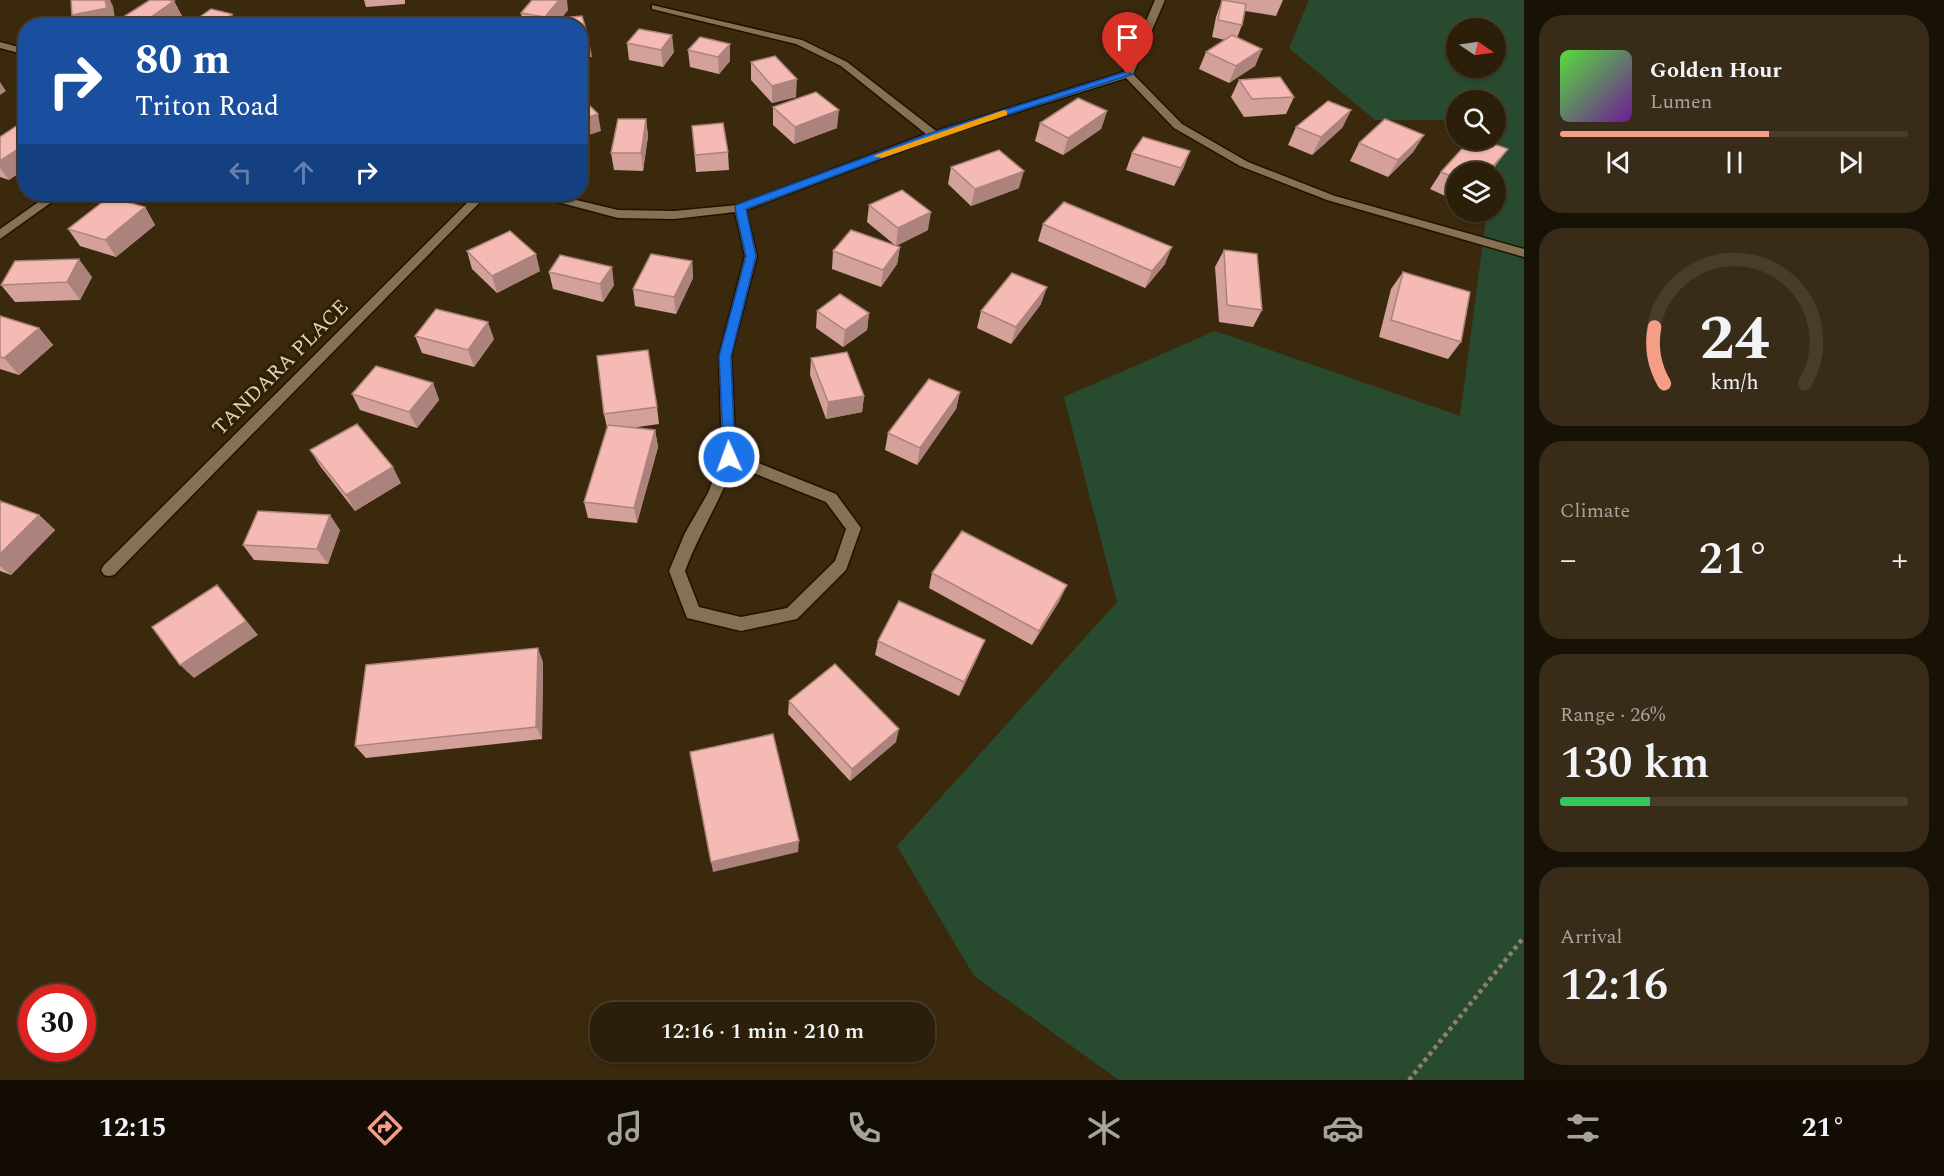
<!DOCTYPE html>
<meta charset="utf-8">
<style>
body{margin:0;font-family:Spectral,serif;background:#382c18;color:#f1f3f6;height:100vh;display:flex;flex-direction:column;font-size:22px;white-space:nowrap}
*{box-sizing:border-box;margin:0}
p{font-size:20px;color:#a6a29c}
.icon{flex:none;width:33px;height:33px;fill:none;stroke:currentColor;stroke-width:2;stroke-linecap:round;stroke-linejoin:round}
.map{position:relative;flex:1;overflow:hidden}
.details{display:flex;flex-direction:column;gap:15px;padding:15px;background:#181106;width:420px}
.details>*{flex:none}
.top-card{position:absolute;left:18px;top:18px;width:570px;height:183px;border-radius:24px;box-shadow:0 2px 4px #0004,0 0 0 2px #483d2b;background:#1a4fa0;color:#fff;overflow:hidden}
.needle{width:39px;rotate:103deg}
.tools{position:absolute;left:1446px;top:18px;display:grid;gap:12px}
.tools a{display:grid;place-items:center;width:60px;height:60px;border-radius:50%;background:#2c1f0a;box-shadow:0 2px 4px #0004,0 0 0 2px #483d2b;font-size:30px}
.speed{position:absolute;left:18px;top:984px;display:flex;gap:12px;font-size:30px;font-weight:700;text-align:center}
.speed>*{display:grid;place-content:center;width:78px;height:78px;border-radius:50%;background:#2c1f0a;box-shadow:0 2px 4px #0004,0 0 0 2px #483d2b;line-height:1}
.speed .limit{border:9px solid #d22;background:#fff;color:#111}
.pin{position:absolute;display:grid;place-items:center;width:51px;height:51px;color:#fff;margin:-62px -26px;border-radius:50% 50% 50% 0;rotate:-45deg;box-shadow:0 0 6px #0007}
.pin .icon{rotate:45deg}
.me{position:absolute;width:66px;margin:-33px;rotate:358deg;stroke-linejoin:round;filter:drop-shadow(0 0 4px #0008)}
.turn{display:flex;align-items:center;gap:21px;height:126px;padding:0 18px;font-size:27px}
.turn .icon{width:78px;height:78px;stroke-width:2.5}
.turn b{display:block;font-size:42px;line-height:51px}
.lanes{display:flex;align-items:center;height:57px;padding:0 18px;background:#0003;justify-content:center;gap:30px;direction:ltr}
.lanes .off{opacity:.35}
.big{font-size:45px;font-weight:600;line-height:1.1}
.details .card{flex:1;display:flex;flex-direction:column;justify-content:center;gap:9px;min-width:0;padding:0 21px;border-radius:24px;background:#382c18}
.details .dial{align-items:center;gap:0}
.dial svg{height:156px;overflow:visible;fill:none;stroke:#483d2b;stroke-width:7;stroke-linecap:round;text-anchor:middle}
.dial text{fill:#f1f3f6;stroke:none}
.song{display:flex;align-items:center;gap:18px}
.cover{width:72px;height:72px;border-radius:9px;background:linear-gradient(135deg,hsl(110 70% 55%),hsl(280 70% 35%))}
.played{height:6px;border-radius:3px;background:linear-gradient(90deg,#f49e87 60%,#483d2b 60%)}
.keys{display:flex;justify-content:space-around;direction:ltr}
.heat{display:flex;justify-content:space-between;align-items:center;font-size:33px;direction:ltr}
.charge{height:9px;border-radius:4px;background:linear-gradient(90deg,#34c759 26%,#483d2b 0)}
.trip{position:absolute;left:590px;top:1002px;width:345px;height:60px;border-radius:24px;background:#2c1f0a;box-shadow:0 2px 4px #0004,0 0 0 2px #483d2b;font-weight:600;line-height:60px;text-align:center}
.menu{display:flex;height:96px;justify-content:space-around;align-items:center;background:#120c04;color:#a6a29c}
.menu .icon{width:42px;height:42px}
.menu .on{color:#f49e87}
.menu b{font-size:27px;color:#f1f3f6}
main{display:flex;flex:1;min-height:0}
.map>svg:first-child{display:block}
.green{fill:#284b30;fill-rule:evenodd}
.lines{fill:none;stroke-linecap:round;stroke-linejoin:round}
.street-casing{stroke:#210;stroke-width:3}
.path{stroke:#8f806b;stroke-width:4.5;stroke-dasharray:4 4;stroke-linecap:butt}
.street{fill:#867154;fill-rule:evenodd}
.wall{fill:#d3a09a}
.shaded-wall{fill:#ac827d}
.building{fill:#f5bab3;stroke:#ac827d;stroke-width:1.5}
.route{fill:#1a73e8;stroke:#114b97;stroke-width:1.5}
.slow{fill:#f59e0b}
.labels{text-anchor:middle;stroke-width:6;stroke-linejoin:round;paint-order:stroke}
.street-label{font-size:21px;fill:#ded3c3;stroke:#311f04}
</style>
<main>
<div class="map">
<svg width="1524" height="1080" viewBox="0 0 1524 1080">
<rect width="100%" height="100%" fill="#3b290e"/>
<path class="green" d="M1309 0H1524V1080H1119L974 976 897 846 1117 602 1064 397 1215 331 1460 416 1487 212H1496V172H1492L1499 120 1496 119V100H1456V120H1375L1289 48ZM1456 28H1496V68H1456Z"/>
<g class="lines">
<g class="street-casing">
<path id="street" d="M1155 0H1165L1133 74 1182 124 1248 162 1335 196 1524 249V257L1327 200 1240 166 1174 128 1126 78 938 137 746 210 757 256 731 356 736 454 836 494 861 528 846 570 797 619 741 631 687 618 669 571 685 533 708 493 722 457 719 356 745 256 735 212 674 219 618 218 535 196 533 194H551L618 210 674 211 738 205 926 134 841 66 796 44 652 9V5L802 40 847 62 936 131 1124 72ZM733 465 826 502 846 529 835 561 787 608 741 617 699 607 685 571C699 533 720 502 733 465Z
M0 42 26 49V55L0 48Z
M50 194H63L0 239V229Z
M476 194H488L114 575 109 576 104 575 101 570 104 565Z"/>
</g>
<path class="path" d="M1409 1080 1524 937"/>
<use href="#street" class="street"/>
</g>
<path class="wall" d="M364 0H405V4L366 7Z
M1222 0H1283L1276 16 1245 11 1242 25 1237 38 1262 49 1255 66 1229 83 1199 69 1206 52 1225 40 1212 37 1216 17Z
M174 1 183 18 172 26H120L117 21Z
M568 10 555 26H523L521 13Z
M700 37 730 61 719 74 690 67 688 50Z
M627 43 674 52 663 67 629 60Z
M751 62 796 97 772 103 751 80Z
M1239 80 1294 97 1286 114 1244 117 1231 97Z
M773 107 837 128 794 144 773 125Z
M1351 110 1342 128 1312 155 1288 145 1296 127Z
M1107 111 1101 129 1063 155 1035 141 1040 123Z
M646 119 648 136 643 171 614 170 611 153Z
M692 126 728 152 729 170 696 172Z
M1424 135 1413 152 1388 177 1350 161 1359 143Z
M0 137 9 180 0 177Z
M1190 151 1183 169 1174 186 1126 170 1132 153Z
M1496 166 1491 172H1456V201L1430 189 1441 172Z
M951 167 1019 188 971 206 948 184Z
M869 205 928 230 896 246 867 222Z
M145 207 155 225 116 257 80 246 68 229Z
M1043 224 1165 264 1145 288 1038 241Z
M900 247 897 264 881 287 832 269 833 251Z
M1224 250 1262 310 1253 327 1219 322 1215 267Z
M467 251 540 271 497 293 472 269Z
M692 261 693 278 676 314 635 306 633 289Z
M549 272 614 285 603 302 553 289Z
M1403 272 1461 342 1448 359 1379 337 1391 289Z
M92 277 80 300 15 302 1 285Z
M1041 304 1011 344 977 328 981 311Z
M817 311 869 313 867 330 843 347 816 328Z
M0 316 39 328 53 345 19 375 0 369Z
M415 336 494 339 474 367 422 353Z
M811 358 864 396 862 412 826 419 810 375Z
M433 383 439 400 417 428 360 410 352 394Z
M960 392 956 409 917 465 885 450 888 433Z
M657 407 659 424 631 428 655 430 658 447 637 523 588 518 584 502 607 428 604 414Z
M310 450 401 483 355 511 320 466Z
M0 501 39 515 55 530 11 575 0 571Z
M340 530 328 564 254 560 243 545Z
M932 573 1060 600 1032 645 929 588Z
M878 641 979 654 959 696 875 655Z
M543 662 542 739 366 758 355 746Z
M789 701 896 742 850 781 788 714Z"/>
<path class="shaded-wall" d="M105 0H110L113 6 116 25 78 26 72 15Z
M559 0H567L568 10 555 26H546L545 17Z
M174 1 183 18 172 26H138Z
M232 14 237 26H216Z
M672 35 674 52 663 67 661 50Z
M589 40 592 57 580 58V41Z
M730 44V61L719 74 718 57Z
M1262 49 1255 66 1229 83 1236 66Z
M797 79 796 97 772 103V86Z
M0 82 6 91 0 95Z
M839 110 837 128 794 144 795 127Z
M1351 110 1342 128 1312 155 1321 137Z
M1107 111 1101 129 1063 155 1068 138Z
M598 114 601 131 580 138V120Z
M646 119 648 136 643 171 641 153Z
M1424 135 1413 152 1388 177 1398 160Z
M26 144V169L9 180 0 168V161Z
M1508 149 1491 172H1488Z
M1190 151 1183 169 1174 186 1181 168Z
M1024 171 1019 188 971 206 975 189Z
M145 207 155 225 116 257 105 240Z
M931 212 928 230 896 246 898 228Z
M900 247 897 264 881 287 883 270Z
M1172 247 1165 264 1145 288 1152 271Z
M536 254 540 271 497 293 492 276Z
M79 259 92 277 80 300 67 282Z
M692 261 693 278 676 314 674 297Z
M612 267 614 285 603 302 600 284Z
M1047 287 1041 304 1011 344 1016 327Z
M869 313 867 330 843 347 845 330Z
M488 322 494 339 474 367 468 350Z
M39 328 53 345 19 375 4 358Z
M433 383 439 400 417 428 409 412Z
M960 392 956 409 917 465 920 448Z
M864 396 862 412 826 419 828 402Z
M655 430 658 447 637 523 634 508Z
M393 467 401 483 355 511 346 495Z
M39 515 55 530 11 575 0 566V554Z
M330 515 340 530 328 564 317 549Z
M217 585 258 635 194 678 180 665Z
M1067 585 1060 600 1032 645 1039 631Z
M985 640 979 654 959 696 964 682Z
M538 648 543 662 542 739 536 727Z
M899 729 896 742 850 781 852 769Z
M799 841 798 852 713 872 711 862Z"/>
<path class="building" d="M71 0H105L107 8 72 15Z
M150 0H168L174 1 138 26 117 21Z
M532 0H559L545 17 521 13Z
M1222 0 1246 4 1242 25 1218 20Z
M211 9 232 14 216 26H187Z
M582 16 589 40 580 41V26H565L563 18Z
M263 22 270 26H257Z
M639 29 672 35 661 50 627 43Z
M1232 35 1262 49 1236 66 1206 52Z
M700 37 730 44 718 57 688 50Z
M775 56 797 79 772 86 751 62Z
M1280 77 1294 97 1252 99 1239 80Z
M816 92 839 110 795 127 773 107Z
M1078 98 1107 111 1068 138 1040 123Z
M584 100 598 114 580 120V101Z
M1328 101 1351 110 1321 137 1296 127Z
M618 119H646L641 153H611Z
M1385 119 1424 135 1398 160 1359 143Z
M21 123 26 125V144L0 161V137Z
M723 123 728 152 695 155 692 126Z
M1143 137 1190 151 1181 168 1132 153Z
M1470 140H1483L1508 149 1488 172H1456V178L1441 172Z
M999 150 1024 171 975 189 951 167Z
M902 190 931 212 898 228 869 205Z
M109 197 145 207 105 240 68 229Z
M1064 202 1172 247 1152 271 1043 224Z
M851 230 900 247 883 270 833 251Z
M510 231 536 254 492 276 467 251Z
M1224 250 1257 254 1262 310 1227 305Z
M651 254 692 261 674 297 633 289Z
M560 255 612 267 600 284 549 272Z
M79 259 67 282 1 285 15 261Z
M1403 272 1470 292 1461 342 1391 320Z
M1012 273 1047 287 1016 327 981 311Z
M840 294 869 313 845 330 817 311Z
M436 309 488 322 468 350 415 336Z
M0 316 39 328 4 358 0 357Z
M648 350 657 407 604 414 597 356Z
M847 352 864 396 828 402 811 358Z
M376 366 433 383 409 412 352 394Z
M929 379 960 392 920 448 888 433Z
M357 424 393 467 346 495 310 450Z
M608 425 655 430 634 508 584 502Z
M0 501 39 515 0 554Z
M258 511 330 515 317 549 243 545Z
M962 531 1067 585 1039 631 932 573Z
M217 585 246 621 180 665 152 627Z
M899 601 985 640 964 682 878 641Z
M538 648 536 727 355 746 366 665Z
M835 664 899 729 852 769 789 701Z
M773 734 799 841 711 862 690 752Z"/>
<path class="route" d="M1125 72 1133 74 938 137 746 209 756 256 731 356 735 457 734 461H724L719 356 746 256 735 208 736 205 931 133Z"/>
<path class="slow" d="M1004 110 1007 111V115L882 158 873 156Z"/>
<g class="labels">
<g class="street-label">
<text transform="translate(280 367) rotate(-45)" y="7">TANDARA PLACE</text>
</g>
</g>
</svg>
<div class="tools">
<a><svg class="needle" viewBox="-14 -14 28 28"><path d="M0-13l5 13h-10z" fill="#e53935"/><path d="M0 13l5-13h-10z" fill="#a6a29c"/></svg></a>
<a><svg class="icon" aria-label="search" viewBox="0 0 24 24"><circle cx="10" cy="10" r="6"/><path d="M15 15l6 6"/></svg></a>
<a><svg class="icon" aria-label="layers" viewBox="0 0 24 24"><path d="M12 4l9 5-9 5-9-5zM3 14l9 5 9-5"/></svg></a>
</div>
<div class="speed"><div class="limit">30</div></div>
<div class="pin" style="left:1128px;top:74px;background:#d93025"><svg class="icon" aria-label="arrive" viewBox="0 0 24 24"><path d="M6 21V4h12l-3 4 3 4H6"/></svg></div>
<svg class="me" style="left:729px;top:457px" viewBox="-20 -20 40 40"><circle r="17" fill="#1a73e8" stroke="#fff" stroke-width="3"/><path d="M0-11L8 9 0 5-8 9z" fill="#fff"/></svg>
<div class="trip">12:16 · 1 min · 210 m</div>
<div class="top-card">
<div class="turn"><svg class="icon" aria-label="right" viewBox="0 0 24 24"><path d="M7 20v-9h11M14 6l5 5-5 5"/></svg><div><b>80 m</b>Triton Road</div></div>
<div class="lanes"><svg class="icon off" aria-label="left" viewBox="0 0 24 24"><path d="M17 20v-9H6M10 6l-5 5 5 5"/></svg><svg class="icon off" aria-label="ahead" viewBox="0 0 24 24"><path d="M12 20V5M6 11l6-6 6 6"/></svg><svg class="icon" aria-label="right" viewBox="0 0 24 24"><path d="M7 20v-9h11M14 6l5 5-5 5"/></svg></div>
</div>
</div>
<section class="details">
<div class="card">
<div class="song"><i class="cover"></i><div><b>Golden Hour</b><p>Lumen</p></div></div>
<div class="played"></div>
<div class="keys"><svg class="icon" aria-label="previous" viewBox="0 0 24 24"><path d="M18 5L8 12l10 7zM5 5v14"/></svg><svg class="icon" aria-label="pause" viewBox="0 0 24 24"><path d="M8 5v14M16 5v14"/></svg><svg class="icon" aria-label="next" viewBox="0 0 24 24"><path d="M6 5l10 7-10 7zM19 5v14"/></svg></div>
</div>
<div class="card dial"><svg viewBox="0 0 100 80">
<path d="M14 69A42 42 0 1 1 86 69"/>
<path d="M14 69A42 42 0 0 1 9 40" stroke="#f49e87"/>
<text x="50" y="56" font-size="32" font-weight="700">24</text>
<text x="50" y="72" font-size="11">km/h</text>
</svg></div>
<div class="card"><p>Climate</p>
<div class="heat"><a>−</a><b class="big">21°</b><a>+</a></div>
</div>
<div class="card"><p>Range · 26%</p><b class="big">130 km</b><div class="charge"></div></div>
<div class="card"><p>Arrival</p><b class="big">12:16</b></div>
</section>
</main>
<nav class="menu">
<b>12:15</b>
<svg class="icon on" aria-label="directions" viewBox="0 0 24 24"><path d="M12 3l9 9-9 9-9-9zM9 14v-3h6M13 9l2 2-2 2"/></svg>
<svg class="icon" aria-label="music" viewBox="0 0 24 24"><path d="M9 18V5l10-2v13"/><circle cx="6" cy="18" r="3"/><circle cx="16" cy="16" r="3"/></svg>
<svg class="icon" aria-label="phone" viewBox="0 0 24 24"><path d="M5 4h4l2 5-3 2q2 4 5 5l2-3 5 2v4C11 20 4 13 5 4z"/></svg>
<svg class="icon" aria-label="climate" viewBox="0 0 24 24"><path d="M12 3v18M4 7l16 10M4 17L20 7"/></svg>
<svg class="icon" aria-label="car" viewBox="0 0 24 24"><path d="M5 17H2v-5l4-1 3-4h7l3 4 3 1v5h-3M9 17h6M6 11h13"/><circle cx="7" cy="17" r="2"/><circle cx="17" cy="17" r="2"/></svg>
<svg class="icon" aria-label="filters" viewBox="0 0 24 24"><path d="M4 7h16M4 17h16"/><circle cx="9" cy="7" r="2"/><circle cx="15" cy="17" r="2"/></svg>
<b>21°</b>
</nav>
